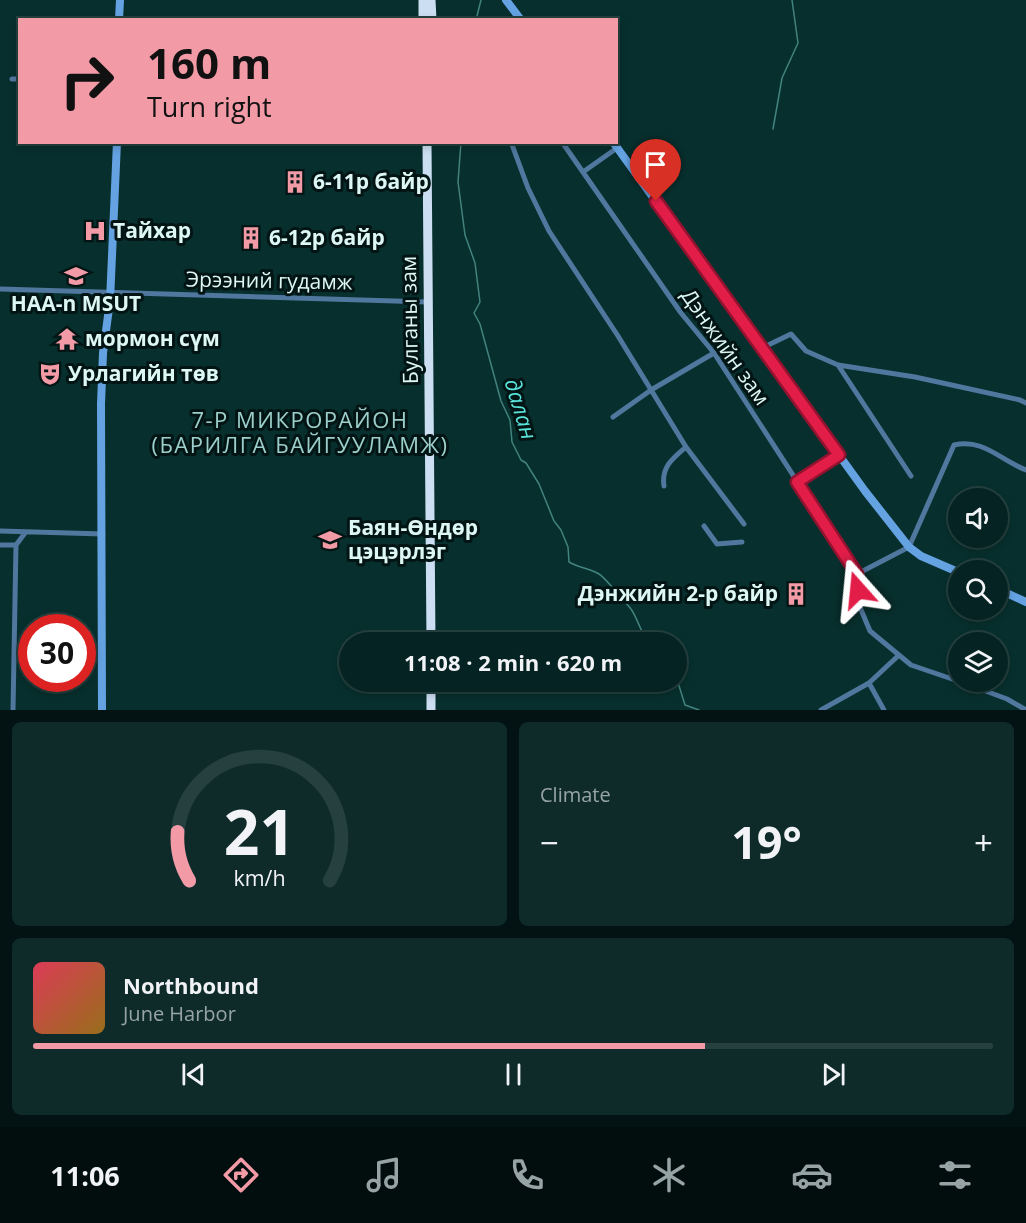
<!DOCTYPE html>
<meta charset="utf-8">
<style>
body{margin:0;font-family:"Open Sans",sans-serif;background:#0e2b2a;color:#f1f3f6;height:100vh;display:flex;flex-direction:column;font-size:22px;white-space:nowrap}
*{box-sizing:border-box;margin:0}
p{font-size:20px;color:#97a4a5}
.icon{flex:none;width:33px;height:33px;fill:none;stroke:currentColor;stroke-width:2;stroke-linecap:round;stroke-linejoin:round}
.map{position:relative;height:710px;overflow:hidden}
.sheet{display:flex;flex-direction:column;gap:12px;padding:12px;background:#031313;flex:1}
.sheet>*{flex:none}
.guide{position:absolute;left:18px;top:18px;width:600px;height:126px;border-radius:0px;box-shadow:0 3px 9px #0003,0 0 0 2px #264040;background:#f39aa7;color:#111;overflow:hidden}
.controls{position:absolute;left:948px;top:488px;display:grid;gap:12px}
.controls a{display:grid;place-items:center;width:60px;height:60px;border-radius:50%;background:#052322;box-shadow:0 3px 9px #0003,0 0 0 2px #264040;font-size:30px}
.speed{position:absolute;left:18px;top:614px;display:flex;gap:12px;font-size:30px;font-weight:700;text-align:center}
.speed>*{display:grid;place-content:center;width:78px;height:78px;border-radius:50%;background:#052322;box-shadow:0 3px 9px #0003,0 0 0 2px #264040;line-height:1}
.speed .limit{border:9px solid #d22;background:#fff;color:#111}
.pin{position:absolute;display:grid;place-items:center;width:51px;height:51px;color:#fff;margin:-62px -26px;border-radius:50% 50% 50% 0;rotate:-45deg;box-shadow:0 0 6px #0007}
.pin .icon{rotate:45deg}
.me{position:absolute;width:66px;margin:-33px;rotate:342deg;stroke-linejoin:round;filter:drop-shadow(0 0 4px #0008)}
.turn{display:flex;align-items:center;gap:21px;height:126px;padding:0 30px;font-size:27px}
.turn .icon{width:78px;height:78px;stroke-width:2.5}
.turn b{display:block;font-size:42px;line-height:51px}
.big{font-size:45px;font-weight:700;line-height:1.1}
.sheet .card{flex:1;display:flex;flex-direction:column;justify-content:center;gap:9px;min-width:0;padding:0 21px;border-radius:9px;background:#0e2b2a}
.sheet .dial{align-items:center;gap:0}
.dial svg{height:156px;overflow:visible;fill:none;stroke:#264040;stroke-width:7;stroke-linecap:round;text-anchor:middle}
.dial text{fill:#f1f3f6;stroke:none}
.song{display:flex;align-items:center;gap:18px}
.cover{width:72px;height:72px;border-radius:9px;background:linear-gradient(135deg,hsl(350 70% 55%),hsl(40 70% 35%))}
.played{height:6px;border-radius:3px;background:linear-gradient(90deg,#f39aa7 70%,#264040 70%)}
.keys{display:flex;justify-content:space-around;direction:ltr}
.heat{display:flex;justify-content:space-between;align-items:center;font-size:33px;direction:ltr}
.sheet .tiles{flex:1;display:grid;gap:12px;grid-template-columns:1fr 1fr}
.card:last-child{grid-column:span 2}
.trip{position:absolute;left:339px;top:632px;width:348px;height:60px;border-radius:30px;background:#052322;box-shadow:0 3px 9px #0003,0 0 0 2px #264040;font-weight:700;line-height:60px;text-align:center}
.menu{display:flex;height:96px;justify-content:space-around;align-items:center;background:#020e0e;color:#97a4a5}
.menu .icon{width:42px;height:42px}
.menu .on{color:#f39aa7}
.menu b{font-size:27px;color:#f1f3f6}
.map>svg:first-child{display:block}
.lines{fill:none;stroke-linecap:round;stroke-linejoin:round}
.stream{stroke:#42837f;stroke-width:1.5}
.street{stroke:#50779e;stroke-width:5}
.secondary{stroke:#64a2e2;stroke-width:8}
.highway{stroke:#ccdff2;stroke-width:9}
.route-casing{stroke:#92132f;stroke-width:15}
.route{stroke:#e11d48;stroke-width:10}
.labels{text-anchor:middle;stroke-width:6;stroke-linejoin:round;paint-order:stroke}
.poi-label{font-size:21px;font-weight:bold;fill:#ddf7f4;stroke:#021514;text-anchor:start}
.street-label{font-size:21px;fill:#ddf7f4;stroke:#021514}
.water-label{font-size:22px;font-style:italic;fill:#59e3db;stroke:#021514}
.neighbourhood-label{font-size:22px;letter-spacing:1.5px;fill:#9ccfcb;stroke:#021514}
</style>
<div class="map">
<svg width="1026" height="710" viewBox="0 0 1026 710">
<rect width="100%" height="100%" fill="#072f2d"/>
<g class="lines">
<path class="stream" d="M476 20 481 0
M773 129 782 78 798 43 792 0
M461 142 458 182 465 235 475 263 480 302 474 313 480 324 501 401 510 420 512 442 521 460 526 463 539 484 554 521 561 530 568 547 569 562C579 568 589 568 599 574 604 577 626 603 631 609 638 619 640 632 649 642
M676 676 685 705 699 710"/>
<path class="street" d="M12 79H20
M511 142 528 188 549 231 618 336 686 447 744 524
M562 142 681 313 714 353 857 574
M583 172 617 148
M0 289 428 302
M762 348 791 334 806 351 838 365 915 377 1020 400 1026 403
M838 365 911 476
M613 417 651 390 714 353
M797 482 839 455
M664 486C661 467 673 458 686 447
M704 526 717 544 742 542
M0 531 103 534
M0 545H16
M958 681 911 665 870 631 859 605 857 574 909 547 954 445C983 438 1000 460 1026 470
M959 681 1007 699 1026 710
M869 683 884 710
M13 710 16 545 25 533
M821 710 869 683 899 655"/>
<path class="secondary" d="M506 0 521 20
M119 20 120 0
M613 142 865 491 909 547 921 556 958 572
M998 589 1026 602
M102 710 101 404 103 353 110 301 117 142"/>
<path class="highway" d="M423 0V20
M431 0 432 20
M427 142 431 642
M431 681V710"/>
</g>
<g class="lines">
<g class="route-casing">
<path id="route" d="M656 201 839 455 797 482 857 574 858 590"/>
</g>
<use href="#route" class="route"/>
</g>
<defs>
<g id="building-bare" transform="scale(1.8)"><path d="M-4-6H4V6H1V3H-1V6H-4ZM-2.5-4.3h1.7v1.8h-1.7ZM.8-4.3h1.7v1.8H.8ZM-2.5-1h1.7V.8h-1.7ZM.8-1h1.7V.8H.8Z" fill="#f39aa7" stroke="#021514" stroke-width="2.5" paint-order="stroke"/></g>
<g id="hospital-bare" transform="scale(1.8)"><path d="M-5-5h3v3.5h4V-5h3V5h-3V1.5h-4V5h-3Z" fill="#f39aa7" stroke="#021514" stroke-width="2.5" paint-order="stroke"/></g>
<g id="school-bare" transform="scale(1.8)"><path d="M0-5L7-2L0 1L-7-2ZM-4 1L0 2.5L4 1V4Q0 6-4 4Z" fill="#f39aa7" stroke="#021514" stroke-width="2.5" paint-order="stroke"/></g>
<g id="temple-bare" transform="scale(1.8)"><path d="M0-6L5-2H3V0L6.5 2.5H4V6H1.5V3h-3V6H-4V2.5H-6.5L-3 0V-2H-5Z" fill="#f39aa7" stroke="#021514" stroke-width="2.5" paint-order="stroke"/></g>
<g id="theatre-bare" transform="scale(1.8)"><path d="M-5-5.5Q0-4 5-5.5V0Q5 5 0 6Q-5 5-5 0ZM-3.3-2.5H-1v1.5H-3.3ZM1-2.5H3.3v1.5H1ZM-2.8 1Q0 5.5 2.8 1Z" fill="#f39aa7" stroke="#021514" stroke-width="2.5" paint-order="stroke"/></g>
</defs>
<g fill-rule="evenodd">
<use href="#building-bare" x="295" y="182"/>
<use href="#hospital-bare" x="95" y="231"/>
<use href="#building-bare" x="251" y="238"/>
<use href="#school-bare" x="76" y="276"/>
<use href="#temple-bare" x="67" y="339"/>
<use href="#theatre-bare" x="50" y="374"/>
<use href="#school-bare" x="330" y="540"/>
<use href="#building-bare" x="796" y="594"/>
</g>
<g class="labels">
<g class="poi-label">
<text x="313" y="189">6-11р байр</text>
<text x="113" y="238">Тайхар</text>
<text x="269" y="245">6-12р байр</text>
<text x="76" y="311" text-anchor="middle">HAA-n MSUT</text>
<text x="85" y="346">мормон сүм</text>
<text x="68" y="381">Урлагийн төв</text>
<text x="348" y="535">Баян-Өндөр<tspan x="348" dy="24">цэцэрлэг</tspan></text>
<text x="778" y="601" text-anchor="end">Дэнжийн 2-р байр</text>
</g>
<g class="street-label">
<text transform="translate(269 281) rotate(1)" y="7">Эрээний гудамж</text>
<text transform="translate(410 320) rotate(-91)" y="7">Булганы зам</text>
<text transform="translate(725 347) rotate(55)" y="7">Дэнжийн зам</text>
</g>
<g class="water-label">
<text transform="translate(521 409) rotate(73)" y="8">далан</text>
</g>
<g class="neighbourhood-label">
<text x="300" y="428">7-Р МИКРОРАЙОН<tspan x="300" dy="25">(БАРИЛГА БАЙГУУЛАМЖ)</tspan></text>
</g>
</g>
</svg>
<div class="controls">
<a><svg class="icon" aria-label="sound" viewBox="0 0 24 24"><path d="M4 9h4l5-4v14l-5-4H4zM17 9q2 3 0 6"/></svg></a>
<a><svg class="icon" aria-label="search" viewBox="0 0 24 24"><circle cx="10" cy="10" r="6"/><path d="M15 15l6 6"/></svg></a>
<a><svg class="icon" aria-label="layers" viewBox="0 0 24 24"><path d="M12 4l9 5-9 5-9-5zM3 14l9 5 9-5"/></svg></a>
</div>
<div class="speed"><div class="limit">30</div></div>
<div class="pin" style="left:656px;top:201px;background:#d93025"><svg class="icon" aria-label="arrive" viewBox="0 0 24 24"><path d="M6 21V4h12l-3 4 3 4H6"/></svg></div>
<svg class="me" style="left:858px;top:590px" viewBox="-20 -20 40 40"><path d="M0-17L14 15 0 8-14 15z" fill="#e11d48" stroke="#fff" stroke-width="4"/></svg>
<div class="trip">11:08 · 2 min · 620 m</div>
<div class="guide">
<div class="turn"><svg class="icon" aria-label="right" viewBox="0 0 24 24"><path d="M7 20v-9h11M14 6l5 5-5 5"/></svg><div><b>160 m</b>Turn right</div></div>
</div>
</div>
<section class="sheet">
<div class="tiles">
<div class="card dial"><svg viewBox="0 0 100 80">
<path d="M14 69A42 42 0 1 1 86 69"/>
<path d="M14 69A42 42 0 0 1 8 44" stroke="#f39aa7"/>
<text x="50" y="56" font-size="32" font-weight="700">21</text>
<text x="50" y="72" font-size="11">km/h</text>
</svg></div>
<div class="card"><p>Climate</p>
<div class="heat"><a>−</a><b class="big">19°</b><a>+</a></div>
</div>
<div class="card">
<div class="song"><i class="cover"></i><div><b>Northbound</b><p>June Harbor</p></div></div>
<div class="played"></div>
<div class="keys"><svg class="icon" aria-label="previous" viewBox="0 0 24 24"><path d="M18 5L8 12l10 7zM5 5v14"/></svg><svg class="icon" aria-label="pause" viewBox="0 0 24 24"><path d="M8 5v14M16 5v14"/></svg><svg class="icon" aria-label="next" viewBox="0 0 24 24"><path d="M6 5l10 7-10 7zM19 5v14"/></svg></div>
</div>
</div>
</section>
<nav class="menu">
<b>11:06</b>
<svg class="icon on" aria-label="directions" viewBox="0 0 24 24"><path d="M12 3l9 9-9 9-9-9zM9 14v-3h6M13 9l2 2-2 2"/></svg>
<svg class="icon" aria-label="music" viewBox="0 0 24 24"><path d="M9 18V5l10-2v13"/><circle cx="6" cy="18" r="3"/><circle cx="16" cy="16" r="3"/></svg>
<svg class="icon" aria-label="phone" viewBox="0 0 24 24"><path d="M5 4h4l2 5-3 2q2 4 5 5l2-3 5 2v4C11 20 4 13 5 4z"/></svg>
<svg class="icon" aria-label="climate" viewBox="0 0 24 24"><path d="M12 3v18M4 7l16 10M4 17L20 7"/></svg>
<svg class="icon" aria-label="car" viewBox="0 0 24 24"><path d="M5 17H2v-5l4-1 3-4h7l3 4 3 1v5h-3M9 17h6M6 11h13"/><circle cx="7" cy="17" r="2"/><circle cx="17" cy="17" r="2"/></svg>
<svg class="icon" aria-label="filters" viewBox="0 0 24 24"><path d="M4 7h16M4 17h16"/><circle cx="9" cy="7" r="2"/><circle cx="15" cy="17" r="2"/></svg>
</nav>
